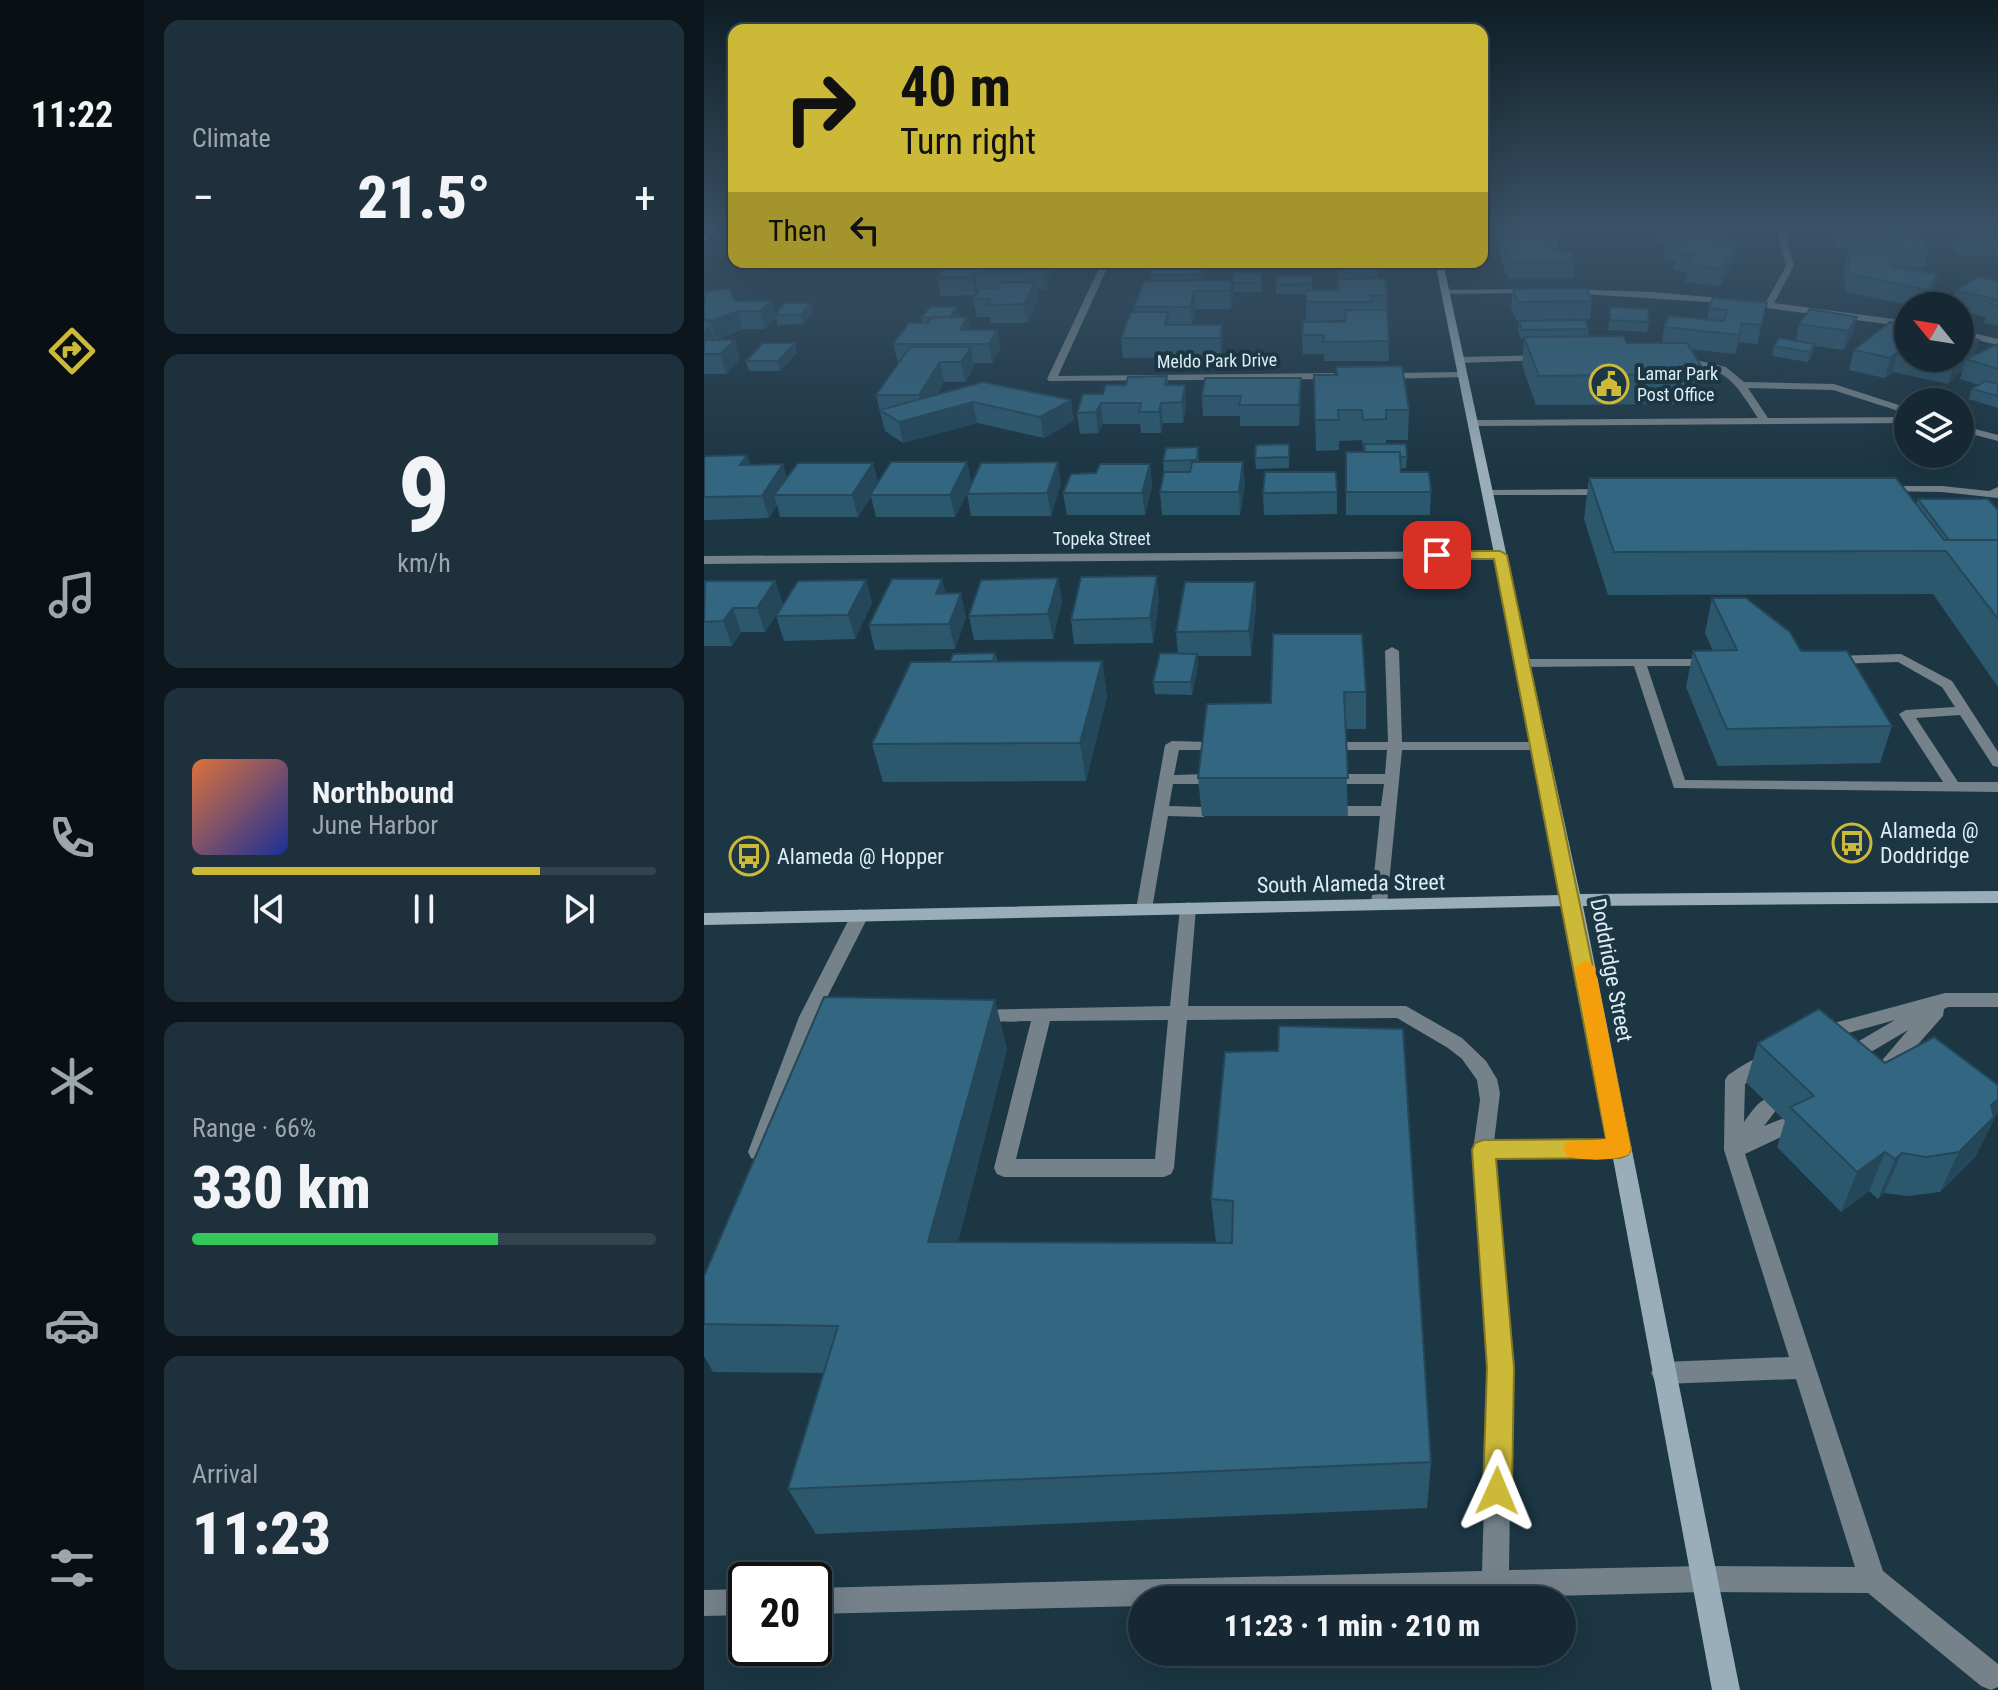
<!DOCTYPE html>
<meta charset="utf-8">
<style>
body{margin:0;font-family:"Roboto Condensed",sans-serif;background:#1e303b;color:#f1f3f6;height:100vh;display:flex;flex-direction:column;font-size:30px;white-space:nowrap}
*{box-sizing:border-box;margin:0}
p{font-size:26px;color:#9da6ac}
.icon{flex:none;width:44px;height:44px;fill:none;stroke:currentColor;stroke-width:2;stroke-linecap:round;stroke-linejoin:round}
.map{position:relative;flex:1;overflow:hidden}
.drawer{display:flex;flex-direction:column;gap:20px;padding:20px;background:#0c161c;width:560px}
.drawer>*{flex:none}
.guide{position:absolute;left:24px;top:24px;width:760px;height:244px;border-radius:16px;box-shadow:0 8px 32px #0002,0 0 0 2px #34444e;background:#ccb938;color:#111;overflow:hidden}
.needle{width:52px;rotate:300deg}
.tools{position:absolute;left:1190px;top:292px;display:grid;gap:16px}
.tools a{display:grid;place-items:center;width:80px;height:80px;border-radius:50%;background:#152833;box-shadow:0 8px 32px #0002,0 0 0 2px #34444e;font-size:40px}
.speed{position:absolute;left:24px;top:1562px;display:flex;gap:16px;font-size:40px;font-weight:700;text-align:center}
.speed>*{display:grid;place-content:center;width:104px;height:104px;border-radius:50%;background:#152833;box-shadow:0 8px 32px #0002,0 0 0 2px #34444e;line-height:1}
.speed .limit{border:4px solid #111;border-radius:12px;background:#fff;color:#111}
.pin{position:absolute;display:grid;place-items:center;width:68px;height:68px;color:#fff;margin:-34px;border-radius:16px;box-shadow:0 4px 12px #0006}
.me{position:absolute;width:88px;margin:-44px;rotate:1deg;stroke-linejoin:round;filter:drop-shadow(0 0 6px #0008)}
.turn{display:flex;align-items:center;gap:28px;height:168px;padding:0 40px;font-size:36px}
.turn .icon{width:104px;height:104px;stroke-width:2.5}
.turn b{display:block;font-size:56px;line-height:68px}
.then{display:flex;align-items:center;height:76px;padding:0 40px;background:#0003;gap:16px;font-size:30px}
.big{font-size:60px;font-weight:800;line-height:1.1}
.drawer .widget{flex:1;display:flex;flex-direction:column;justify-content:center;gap:12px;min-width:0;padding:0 28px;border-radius:16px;background:#1e303b}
.drawer .dial{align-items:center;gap:0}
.dial b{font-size:104px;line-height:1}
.song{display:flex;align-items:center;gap:24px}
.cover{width:96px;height:96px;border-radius:12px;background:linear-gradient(135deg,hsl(20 70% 55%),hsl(230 70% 35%))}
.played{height:8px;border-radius:4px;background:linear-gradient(90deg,#ccb938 75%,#34444e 75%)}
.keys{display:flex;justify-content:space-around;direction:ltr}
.heat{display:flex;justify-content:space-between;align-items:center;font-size:44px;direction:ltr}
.charge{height:12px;border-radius:6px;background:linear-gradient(90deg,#34c759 66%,#34444e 0)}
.trip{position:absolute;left:424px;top:1586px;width:448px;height:80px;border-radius:40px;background:#152833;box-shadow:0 8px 32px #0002,0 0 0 2px #34444e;font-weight:800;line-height:80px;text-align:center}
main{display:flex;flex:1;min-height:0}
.tabs{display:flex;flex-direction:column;width:144px;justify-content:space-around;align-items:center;background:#081014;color:#9da6ac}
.tabs .icon{width:56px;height:56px}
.tabs .current{color:#ccb938}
.tabs b{font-size:36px;color:#f1f3f6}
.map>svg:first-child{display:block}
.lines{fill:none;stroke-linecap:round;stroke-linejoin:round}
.service{fill:#758289;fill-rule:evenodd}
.minor{fill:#758289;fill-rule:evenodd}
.secondary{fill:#9aaeb9;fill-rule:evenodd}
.wall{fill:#2c586e}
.shaded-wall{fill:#24475a}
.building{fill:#336680;stroke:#24475a;stroke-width:2}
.route{fill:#ccb938;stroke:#857824;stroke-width:2}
.slow{fill:#f59e0b}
.labels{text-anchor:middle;stroke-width:8;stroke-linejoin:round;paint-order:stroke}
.far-street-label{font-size:18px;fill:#ddecf5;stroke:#1c3644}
.far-poi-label{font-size:18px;fill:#ddecf5;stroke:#1c3644;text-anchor:start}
.poi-label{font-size:22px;fill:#ddecf5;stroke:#1c3644;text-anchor:start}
.street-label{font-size:22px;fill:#ddecf5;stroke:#1c3644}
</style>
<main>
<nav class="tabs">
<b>11:22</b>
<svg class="icon current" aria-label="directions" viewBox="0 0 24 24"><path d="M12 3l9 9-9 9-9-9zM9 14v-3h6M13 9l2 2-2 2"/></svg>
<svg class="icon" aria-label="music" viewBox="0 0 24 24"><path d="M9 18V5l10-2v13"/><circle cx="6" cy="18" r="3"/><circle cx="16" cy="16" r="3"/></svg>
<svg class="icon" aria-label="phone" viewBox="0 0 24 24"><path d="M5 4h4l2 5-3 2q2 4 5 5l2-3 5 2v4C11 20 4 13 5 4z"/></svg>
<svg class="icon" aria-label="climate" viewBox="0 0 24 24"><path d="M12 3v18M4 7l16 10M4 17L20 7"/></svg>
<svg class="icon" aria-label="car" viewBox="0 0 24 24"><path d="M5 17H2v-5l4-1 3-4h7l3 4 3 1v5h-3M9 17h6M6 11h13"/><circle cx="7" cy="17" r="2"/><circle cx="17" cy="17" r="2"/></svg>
<svg class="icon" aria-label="filters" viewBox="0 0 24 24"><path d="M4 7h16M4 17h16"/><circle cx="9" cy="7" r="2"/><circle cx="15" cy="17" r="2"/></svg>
</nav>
<section class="drawer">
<div class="widget"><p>Climate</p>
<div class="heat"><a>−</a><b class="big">21.5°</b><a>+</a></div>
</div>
<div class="widget dial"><b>9</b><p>km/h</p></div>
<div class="widget">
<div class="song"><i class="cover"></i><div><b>Northbound</b><p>June Harbor</p></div></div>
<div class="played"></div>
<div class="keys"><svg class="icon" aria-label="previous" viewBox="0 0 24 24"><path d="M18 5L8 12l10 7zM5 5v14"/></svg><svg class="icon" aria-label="pause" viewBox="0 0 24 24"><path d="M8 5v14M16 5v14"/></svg><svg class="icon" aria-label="next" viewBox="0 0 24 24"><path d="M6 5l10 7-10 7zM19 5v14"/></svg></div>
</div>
<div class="widget"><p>Range · 66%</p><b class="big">330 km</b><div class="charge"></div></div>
<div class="widget"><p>Arrival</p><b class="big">11:23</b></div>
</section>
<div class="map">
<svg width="1294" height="1690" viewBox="0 0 1294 1690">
<rect width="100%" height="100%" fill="#1c3644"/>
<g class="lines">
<path class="service" d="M838 355 841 356V360L755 363 751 360 755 357Z
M974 356 1022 367 1040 382 1130 384 1204 408V414L1129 390 1044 388 1064 418 1204 417V423L769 426 764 423 769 420 1054 418C1025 373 1023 371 971 361V357Z
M1256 425 1294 435V441L1256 431Z
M1180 486H1238L1294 492V498L1238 492 1176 491V487Z
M783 490 905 489 910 492 905 495H779V491Z
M688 647 695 651 698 742H836L843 746 836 750H698L683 904 675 910 667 904 676 816H644L636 811 644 806H677L680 784H642L634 779 642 774H681L683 750H641L634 746 641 742H684L681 651Z
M1197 654 1248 681 1294 752V767L1289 766 1256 715 1212 718 1254 782H1294V792L970 788 930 666 819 667 812 663 819 659H1014L1016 662 1009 666H943L981 780 1239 782 1195 714 1202 710 1251 707 1238 687 1194 662 1129 664 1122 660 1129 656Z
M468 741 505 742 512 746 505 750H475L470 775 502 774 510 779 502 784H469L465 806 499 807 507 812 499 817 464 816 448 909 440 915 432 909 461 745Z
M484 902 492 908 484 1006H702L758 1038 782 1061 793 1079 796 1093 790 1142 916 1141 923 1143 926 1149 923 1155 916 1157 790 1158 808 1368 805 1570 1000 1566 1151 1567 1092 1379 959 1384 951 1381 947 1373 951 1365 959 1362 1085 1357 1020 1150 1021 1080 1024 1075C1037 1067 1055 1052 1070 1057L1073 1062 1070 1067 1041 1084 1040 1122C1049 1111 1057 1094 1073 1099L1076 1105 1060 1126 1085 1116 1092 1118 1095 1124 1092 1130 1041 1154 1179 1571 1294 1664V1687L1287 1690 1277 1686 1164 1593 1000 1592 691 1600H438V1606L110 1614V1588L778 1571 784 1368 769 1150 776 1100 773 1080 758 1059 744 1048 693 1018 483 1020 470 1168 467 1174 460 1177H300L293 1174 290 1168 327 1021 273 1022 266 1020 264 1015 266 1010 466 1006 476 908ZM464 1020 451 1159H312L346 1021Z
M156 909 165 915 113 1017 64 1152 61 1158 54 1160 47 1158 44 1152 95 1017 147 915Z
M1241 993H1294V1007H1244L1240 1009 1239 1016 1186 1076 1179 1078 1172 1076 1169 1071 1204 1030 1150 1062 1143 1064 1136 1062 1133 1057 1136 1052 1191 1020 1119 1040 1112 1038 1110 1033 1112 1028 1119 1026Z
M42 1589V1615L0 1616V1590Z"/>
<path class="minor" d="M9 228H16L0 241V235Z
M1072 228H1079L1090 266 1070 303 1204 321V327L1034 304 863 293 859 291 863 289 949 292 1062 302 1082 266Z
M398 262H406L354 376 629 373 634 376 629 379 345 381 343 379Z
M828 289 831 293 741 294 737 292 741 290Z
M1256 330 1294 339V345L1256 336Z
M759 372 762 373V377L680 379 675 376 680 373Z
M1294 487V495H1285V491Z
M796 551 802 555 800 558 0 564V556Z"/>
<path class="secondary" d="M731 262H739L876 894 1294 891V903L879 906 1036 1690H1008L862 906 0 925V913L859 895Z"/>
</g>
<path class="wall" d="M790 228H854L855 232 853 249H850L851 252 871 261 870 278H804L796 256 797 244H792Z
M950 228H1030L1029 236H1018L1017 240 1033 242 1030 259 1016 286 981 282 983 272 970 270 971 261 959 259 961 243H952L949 234Z
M1130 228H1223L1221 234H1216L1215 240 1224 250 1220 267 1187 266V267L1234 274 1229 292 1219 306H1210L1141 292 1140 268 1144 251 1148 252 1147 249 1131 248 1128 239Z
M1254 228H1294V256H1258L1246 248 1248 240 1264 239Z
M282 262H350L351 268 341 289H333L334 300 323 323H287L286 317H273L269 299 275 290 271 295 237 296 233 278 282 267Z
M451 262H502L501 263 502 273 500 280H528L529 298 527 309H492L488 325H518L519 343 517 357 419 358 417 338 431 312 430 307 447 281 446 275Z
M619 262H674V278L683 295 685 361H620V354H599L598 335 641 322V320L602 321V294H572V276H608V290H633L634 262Z
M558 273 557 292H530L529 283Z
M1294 281V326L1280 323 1282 317 1256 311V306H1248L1252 291Z
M809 289 888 301 886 319 812 320 807 307Z
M0 292 31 301H67L72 319 61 329H39L14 340H31L36 359 22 374H0Z
M1009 298 1059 321 1053 344 1035 342 1031 354 987 349 997 366 992 395H978L977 404 832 405 818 365 820 339H817L814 331 815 321 885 329 884 336 923 343H958L960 327 1003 320Z
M253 307 255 316 267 330 297 349 288 363H270V367L261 382H240L233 394 370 420 340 438 273 423 199 443 181 431 172 395 195 363H194L189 344 218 323 217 318Z
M906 307 945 322 943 332 904 330Z
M109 312 99 324 74 325 71 315Z
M1153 317 1148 336 1139 350 1111 346 1109 353 1104 362 1068 356 1070 346 1092 341 1095 324Z
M1204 325V358H1256L1275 340 1270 355 1294 344V408L1265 399 1268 389 1275 385 1256 379 1259 369 1244 384 1189 372 1181 378 1145 370 1150 350Z
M91 343 93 353 76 371H45L42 361Z
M610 375 705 410 704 440H682V444L703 457 702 468H697V472L727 492 726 515H642V452H660V450H659L658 440 635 441V450L612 451Z
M463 376 464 385 482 405 479 423H459L457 433H437L436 424H399L394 433 376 434 373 413 399 394 422 385Z
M597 378V398L595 426H536V416H499L498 396Z
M585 444V468L552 469 551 458Z
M494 447 495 462 541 484 536 515H458L456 492 460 472 459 461Z
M43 455 46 464H79L83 478 169 463 174 483 357 484 347 516H267L263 494 265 489 251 517H172L167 497 154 517H76L73 505 65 518 0 520V458Z
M446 464 448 486 441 515H363L359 493Z
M885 478 1212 504 1214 499 1294 510V687L1229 594 904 595 880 519Z
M633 492V514L560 515 559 493Z
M354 578 358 602 349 639 270 640 265 616Z
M238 579 241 593 262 617 251 649 171 650 165 625Z
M162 580 168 603 151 639 80 641 72 616Z
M71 581 79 605 61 632H37L28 646H0V582Z
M551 582 552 606 547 656H493L494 666 488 695 451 694 449 682 474 654 472 632Z
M1008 598 1188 726 1176 763 1014 766 982 687 989 651H1009L1001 633Z
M455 600 449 643 370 644 367 620Z
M658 634 662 692V729H641L644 816H498L494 778 567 703Z
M291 653 293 661H398L403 697 382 781 179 782 168 744 246 662Z
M291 1000 303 1050 254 1242 512 1243 507 1199 521 1052 727 1462 723 1508 112 1534 84 1489 120 1373 9 1372 0 1356V1276Z
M1054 1043 1181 1063 1294 1111 1271 1157 1236 1192 1204 1196 1180 1193 1174 1199 1165 1191 1137 1212 1073 1147 1081 1121 1042 1082Z"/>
<path class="shaded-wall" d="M1033 242 1030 259 1016 286 1019 269Z
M343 262H350L351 268 341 289 339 271Z
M499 262H501L502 273 497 293 495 275Z
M271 272 274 290 271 295 268 277Z
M1234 274 1229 292 1218 306 1223 290Z
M528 280 529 298 527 309 526 290Z
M331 282 334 300 323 323 320 304Z
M490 291 492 309 488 325 486 307Z
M67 301 72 319 61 329 56 311Z
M106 303 109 312 99 324 97 315Z
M1063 303 1059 321 1053 344 1057 325Z
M253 307 255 316 246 318Z
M34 311 39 329 13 340 7 321Z
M464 312 466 330 461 325Z
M264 317 268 335 256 330Z
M1153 317 1148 336 1139 350 1144 331Z
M1038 323 1035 342 1031 354 1035 335Z
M518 325 519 343 517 357 516 338Z
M6 326 12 345 0 354V331Z
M293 330 297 349 288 363 285 344Z
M31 340 36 359 22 374 16 354Z
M1275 340 1269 359H1262L1259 369 1244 384 1250 364Z
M91 343 93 353 76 371 74 361Z
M1111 344 1109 353 1104 362 1106 352Z
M267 347 270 367 261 382 257 362Z
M1194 352 1189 372 1181 378 1186 358Z
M236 362 240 382 220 416 269 402 273 423 199 443 195 422 219 416 215 395Z
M597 378V398L595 426V405Z
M481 385 482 405 479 423 478 402Z
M367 400 370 420 340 438 336 417Z
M397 403 399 424 394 433 392 412Z
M457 403 459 423 457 433 455 412Z
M43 455 50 476 36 465Z
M263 462 268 484 251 517 246 495Z
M354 462 357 484 347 516 343 493Z
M539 462 541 484 536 515 535 492Z
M169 463 174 484 166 495 167 497 154 517 148 495Z
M79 464 85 486 70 495 73 505 65 518 58 496Z
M446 464 448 486 441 515 438 493Z
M453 576 455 600 449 643 446 618Z
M354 578 358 602 349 639 344 614Z
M238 579 243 603 232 594Z
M162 580 168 603 151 639 144 615Z
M71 581 79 605 61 632 53 608Z
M551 582 552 606 547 656 545 631Z
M257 593 262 617 251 649 245 624Z
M29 608 37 632 28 646 19 621Z
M493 654 494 666 488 695 487 682Z
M398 661 403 697 382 781 376 743Z
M291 1000 303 1050 241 1292 224 1242Z
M1294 1099V1111L1271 1157 1236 1192 1255 1152 1287 1105Z
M1181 1152 1165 1191 1137 1212 1153 1172Z
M1198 1153 1180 1193 1174 1199 1191 1159Z"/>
<path class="building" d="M824 228H854L855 232H825Z
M1134 228H1190L1213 230 1216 235 1200 234 1203 239 1219 240 1224 250 1188 248 1183 238 1154 237 1151 232 1135 231Z
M967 235 1033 242 1019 269 984 265 990 255 972 253 978 244 961 242Z
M798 239H845L851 252H867L871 261H805Z
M1291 239 1294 240V247L1261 248 1248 240Z
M1144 251 1185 254 1187 267 1234 274 1223 290 1145 274Z
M294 262H343L339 271 271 272 268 277 233 278 241 267H291Z
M451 262H499L495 275H446Z
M634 262H674V272H634Z
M530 273H558L557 283H529Z
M572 276H608V284L572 285Z
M1273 277 1294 281V306L1286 304 1293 299 1252 291Z
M681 278 683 295 667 296 668 302H602V290H634L633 279Z
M528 280 526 290 490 291 486 307H430L440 281Z
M297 282H331L320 304 284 305 287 299H269L276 288H293Z
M26 288 31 301H67L56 311H34L7 321 0 319V301H1L0 292Z
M882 288 888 301 814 302 809 289Z
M1009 298 1063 303 1057 325 1038 323 1035 335 960 327 965 316 1020 321 1023 310 1005 308Z
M81 303H106L97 315H71Z
M226 307H253L246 317 217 318Z
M906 307 944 309 945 322 906 320Z
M1106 309 1153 317 1144 331 1095 324Z
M641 310H683L685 341 619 342 620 335H598L599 322H642Z
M427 312H464L461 325H518L516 338H417Z
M228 317H264L256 330H293L285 344H189L205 323H223Z
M881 320 885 329 818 330 815 321Z
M1186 322 1204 325V354L1194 352 1186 358 1150 350Z
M919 336 923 343H983L997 366H976L981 374 835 376 820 337Z
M1256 336 1275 340 1256 358Z
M1075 338 1111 344 1106 352 1070 346Z
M0 340H31L16 354H0Z
M59 343H91L74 361H42Z
M1294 344V369L1262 359Z
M206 347H267L257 362H236L215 395H172Z
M1222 358H1256L1250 364Z
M698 366 705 410H682V419L659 420 658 410H634L635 420H611L610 375H633L632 367Z
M463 376 461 385H481L478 402 457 403 455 412H435L437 403H397L392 412 373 413 379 394H399L402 385H422L424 377Z
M501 378H597L595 405H535L537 396H498Z
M1281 381 1294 384V396L1268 389Z
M279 382 367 400 336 417 269 402 195 422 176 410Z
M585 444V457L551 458 552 445Z
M660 444H702L703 457H696V452H661Z
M494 447 493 460 459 461 462 448Z
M642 452H696L697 472H725L727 492H642Z
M43 455 36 465 79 464 58 496 0 497V458L2 456Z
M187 462H263L246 495H166Z
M354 462 343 493 263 494 277 463Z
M488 462H539L535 492H456L460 472H486Z
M94 463H169L148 495H70Z
M396 464H446L438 493H359L367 474 392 473Z
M561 472H632L633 492 559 493Z
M885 478H1192L1240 540H1294V619L1242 551 910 552Z
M1214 499H1284L1294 510V540H1245Z
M453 576 446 618 367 620 377 577Z
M354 578 344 614 265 616 277 580Z
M188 579H238L232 594 257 593 245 624 165 625Z
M162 580 144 615 72 616 94 581Z
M1 581H71L53 608H29L19 621 0 622Z
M481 582H551L545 631 472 632Z
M1008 598H1042L1086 632 1097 651H1143L1188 726 1023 729 989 651 1033 650Z
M569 634H658L662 692H640L644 778H494L503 704 567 703Z
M291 653 289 661 246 662 249 654Z
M456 653 493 654 487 682H449Z
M398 661 376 743 168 744 207 662Z
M120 997 291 1000 224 1242 528 1243 529 1201 507 1199 521 1052 574 1051 575 1026 699 1029 727 1462 84 1489 134 1326 0 1324V1276Z
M1115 1009 1181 1063 1230 1037 1294 1085V1099L1287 1105 1290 1117 1255 1152 1222 1157 1198 1153 1191 1159 1181 1152 1153 1172 1086 1107 1110 1096 1054 1043Z"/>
<linearGradient id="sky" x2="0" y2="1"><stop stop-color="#0f1e25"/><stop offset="0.49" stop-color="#3a5267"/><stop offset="1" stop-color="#3a5267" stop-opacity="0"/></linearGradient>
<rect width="1294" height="465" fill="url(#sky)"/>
<path class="route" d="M796 551 803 555 927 1149 924 1155 916 1158 792 1159 810 1368 808 1491 803 1501 793 1506 783 1501 779 1491 783 1368 768 1150 771 1143 779 1140 902 1139 790 559H733L726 555 733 551Z"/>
<path class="slow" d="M881 960 891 967 927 1149 924 1155C907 1161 879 1161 863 1156L859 1149 863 1142 902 1139 871 967Z"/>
<defs>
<g id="civic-ring" transform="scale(2)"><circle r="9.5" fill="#1c3644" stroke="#ccb938" stroke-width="1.5"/><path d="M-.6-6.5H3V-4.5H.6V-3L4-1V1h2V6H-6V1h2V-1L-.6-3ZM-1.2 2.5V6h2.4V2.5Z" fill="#ccb938"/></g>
<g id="bus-ring" transform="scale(2)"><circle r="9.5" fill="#1c3644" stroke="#ccb938" stroke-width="1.5"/><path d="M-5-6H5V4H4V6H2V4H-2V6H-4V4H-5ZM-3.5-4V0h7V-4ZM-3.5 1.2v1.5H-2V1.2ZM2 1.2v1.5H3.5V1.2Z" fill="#ccb938"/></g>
</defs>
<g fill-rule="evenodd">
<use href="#civic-ring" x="905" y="384"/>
<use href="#bus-ring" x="1148" y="843"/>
<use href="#bus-ring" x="45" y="856"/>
</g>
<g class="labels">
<g class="far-street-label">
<text transform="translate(513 361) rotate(-1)" y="6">Meldo Park Drive</text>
<text x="398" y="545">Topeka Street</text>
</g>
<g class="far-poi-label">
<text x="933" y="380">Lamar Park<tspan x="933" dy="21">Post Office</tspan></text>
</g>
<g class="poi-label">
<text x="1176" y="838">Alameda @<tspan x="1176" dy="25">Doddridge</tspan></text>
<text x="73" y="864">Alameda @ Hopper</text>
</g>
<g class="street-label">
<text transform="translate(647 883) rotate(-1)" y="8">South Alameda Street</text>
<text transform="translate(908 970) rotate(79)" y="8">Doddridge Street</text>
</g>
</g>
</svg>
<div class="tools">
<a><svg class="needle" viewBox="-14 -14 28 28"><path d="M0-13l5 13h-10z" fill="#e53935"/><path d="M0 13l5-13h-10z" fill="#9da6ac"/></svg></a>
<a><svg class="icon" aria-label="layers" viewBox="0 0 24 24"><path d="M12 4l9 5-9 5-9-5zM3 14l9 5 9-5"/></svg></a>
</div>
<div class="speed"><div class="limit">20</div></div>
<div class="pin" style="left:733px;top:555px;background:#d93025"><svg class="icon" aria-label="arrive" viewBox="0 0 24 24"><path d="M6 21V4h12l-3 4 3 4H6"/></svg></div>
<svg class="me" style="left:793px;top:1491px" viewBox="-20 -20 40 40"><path d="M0-17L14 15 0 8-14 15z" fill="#ccb938" stroke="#fff" stroke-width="4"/></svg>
<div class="trip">11:23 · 1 min · 210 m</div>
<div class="guide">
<div class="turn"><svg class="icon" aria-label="right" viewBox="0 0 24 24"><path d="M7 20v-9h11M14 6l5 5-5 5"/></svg><div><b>40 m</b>Turn right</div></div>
<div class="then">Then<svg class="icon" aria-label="left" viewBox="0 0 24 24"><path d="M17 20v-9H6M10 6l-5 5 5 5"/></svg></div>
</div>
</div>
</main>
